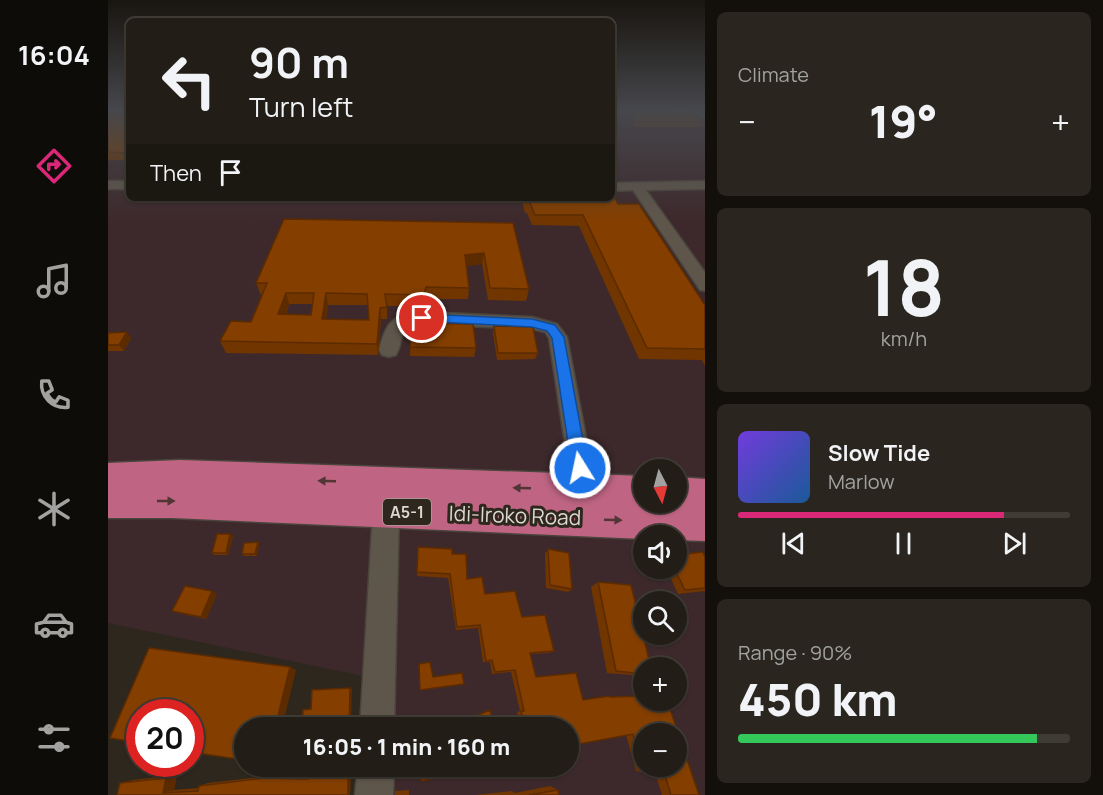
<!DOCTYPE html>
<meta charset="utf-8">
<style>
body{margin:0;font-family:Manrope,sans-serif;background:#2a261f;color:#f1f3f6;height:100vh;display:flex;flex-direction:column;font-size:22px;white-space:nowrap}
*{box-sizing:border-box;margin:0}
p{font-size:20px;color:#a2a2a1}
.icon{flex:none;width:33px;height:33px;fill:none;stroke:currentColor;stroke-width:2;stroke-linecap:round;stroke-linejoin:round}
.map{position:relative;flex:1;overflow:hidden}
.drawer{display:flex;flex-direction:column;gap:12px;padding:12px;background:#13100c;width:398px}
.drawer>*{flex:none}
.guide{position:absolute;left:18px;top:18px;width:489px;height:183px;border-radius:9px;box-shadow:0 2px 4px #0004,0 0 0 2px #3f3b35;background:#221d16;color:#f1f3f6;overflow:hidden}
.needle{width:39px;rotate:174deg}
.controls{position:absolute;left:525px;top:459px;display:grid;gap:12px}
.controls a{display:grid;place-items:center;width:54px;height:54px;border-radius:50%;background:#221d16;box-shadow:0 2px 4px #0004,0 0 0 2px #3f3b35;font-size:30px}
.speed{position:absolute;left:18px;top:699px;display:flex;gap:12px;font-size:30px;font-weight:700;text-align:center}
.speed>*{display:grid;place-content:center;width:78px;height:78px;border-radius:50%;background:#221d16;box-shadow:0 2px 4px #0004,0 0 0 2px #3f3b35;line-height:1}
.speed .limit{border:9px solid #d22;background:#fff;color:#111}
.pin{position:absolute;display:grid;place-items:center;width:51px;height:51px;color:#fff;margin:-26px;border:3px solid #fff;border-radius:50%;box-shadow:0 2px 6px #0007}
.me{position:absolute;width:66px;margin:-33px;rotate:350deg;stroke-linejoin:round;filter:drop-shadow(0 0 4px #0008)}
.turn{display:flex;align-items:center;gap:21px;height:126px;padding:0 24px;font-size:27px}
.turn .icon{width:78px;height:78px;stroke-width:2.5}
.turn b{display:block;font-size:42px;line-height:51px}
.then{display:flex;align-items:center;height:57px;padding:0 24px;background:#0003;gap:12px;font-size:22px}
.big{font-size:45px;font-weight:800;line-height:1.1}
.drawer .card{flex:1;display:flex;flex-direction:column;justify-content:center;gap:9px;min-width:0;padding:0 21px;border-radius:9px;background:#2a261f}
.drawer .dial{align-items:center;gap:0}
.dial b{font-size:78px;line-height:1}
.song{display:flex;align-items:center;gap:18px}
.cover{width:72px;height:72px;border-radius:9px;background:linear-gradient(135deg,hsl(260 70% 55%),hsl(210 70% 35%))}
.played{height:6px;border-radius:3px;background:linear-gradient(90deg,#db2777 80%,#3f3b35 80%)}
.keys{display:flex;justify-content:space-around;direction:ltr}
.heat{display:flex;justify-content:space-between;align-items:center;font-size:33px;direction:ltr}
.charge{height:9px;border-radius:4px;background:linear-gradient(90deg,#34c759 90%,#3f3b35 0)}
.trip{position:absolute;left:126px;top:717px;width:345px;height:60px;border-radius:30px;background:#221d16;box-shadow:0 2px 4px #0004,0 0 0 2px #3f3b35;font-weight:800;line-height:60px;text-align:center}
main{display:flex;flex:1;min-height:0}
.tab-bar{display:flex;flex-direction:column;width:108px;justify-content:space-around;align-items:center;background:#0e0c09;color:#a2a2a1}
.tab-bar .icon{width:42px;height:42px}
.tab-bar .current{color:#db2777}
.tab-bar b{font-size:27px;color:#f1f3f6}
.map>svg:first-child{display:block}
.industrial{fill:#3d292c;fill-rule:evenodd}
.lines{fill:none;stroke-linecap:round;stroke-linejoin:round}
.minor-casing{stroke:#49443c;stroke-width:3}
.highway-casing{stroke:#49443c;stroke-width:3}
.minor{fill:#5f564b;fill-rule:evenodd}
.highway{fill:#bf6583;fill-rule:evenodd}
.wall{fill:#713500;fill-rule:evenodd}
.shaded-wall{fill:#5c2b00}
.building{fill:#833e00;stroke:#5c2b00;stroke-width:1.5;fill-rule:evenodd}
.oneway{fill:#523636}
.route{fill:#1a73e8;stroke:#114b97;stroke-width:1.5}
.labels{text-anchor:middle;stroke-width:6;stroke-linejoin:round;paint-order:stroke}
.shield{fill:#2e271d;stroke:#a8a29b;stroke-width:1.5}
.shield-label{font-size:16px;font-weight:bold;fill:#dcd7d1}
.near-street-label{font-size:21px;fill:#dcd7d1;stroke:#2e271d}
</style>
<main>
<nav class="tab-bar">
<b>16:04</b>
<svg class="icon current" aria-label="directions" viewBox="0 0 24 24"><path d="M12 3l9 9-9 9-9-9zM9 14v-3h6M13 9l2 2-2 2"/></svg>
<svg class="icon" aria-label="music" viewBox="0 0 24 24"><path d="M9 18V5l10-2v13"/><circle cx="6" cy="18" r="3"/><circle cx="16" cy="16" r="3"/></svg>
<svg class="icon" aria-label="phone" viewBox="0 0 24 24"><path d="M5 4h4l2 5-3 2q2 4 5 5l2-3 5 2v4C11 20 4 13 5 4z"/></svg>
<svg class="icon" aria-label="climate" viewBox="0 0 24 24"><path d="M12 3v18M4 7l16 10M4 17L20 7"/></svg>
<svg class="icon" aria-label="car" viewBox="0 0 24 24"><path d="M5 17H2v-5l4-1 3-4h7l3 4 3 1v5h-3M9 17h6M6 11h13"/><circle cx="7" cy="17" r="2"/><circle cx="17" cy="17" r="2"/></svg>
<svg class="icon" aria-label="filters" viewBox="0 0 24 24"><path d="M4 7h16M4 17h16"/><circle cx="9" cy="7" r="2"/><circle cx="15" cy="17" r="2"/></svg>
</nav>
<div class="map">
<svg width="598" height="795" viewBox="0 0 598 795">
<rect width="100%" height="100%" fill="#2e271d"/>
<path class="industrial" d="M0 109H21V198H504V109H597V795H268L266 767 460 766V728L263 727 260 677 0 623ZM536 470H568V502H536ZM536 536H568V568H536ZM536 602H568V634H536ZM536 668H568V700H536ZM536 734H568V766H536Z"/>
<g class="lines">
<g class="minor-casing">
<path id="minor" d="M580 109 598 111V118L582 111Z
M0 181H21V189H0Z
M598 181V189L538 190 598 274V291L592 290 525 190 504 191V183Z
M314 312 424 317 449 324 459 337 488 490 485 498 476 501 467 498 464 490 441 338 437 332 424 329 314 324C287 327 298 337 288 355L281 357 274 355 271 350C279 321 283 316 314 312Z
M278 499 287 502 291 511 286 728H252L265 511 269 502Z
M250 766H286L285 795H247Z"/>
</g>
<g class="highway-casing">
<path id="highway" d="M72 460 536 476V502H568V477L598 479V541L568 540V536H536V539L64 518H0V463Z"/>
</g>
<use href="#minor" class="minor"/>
<use href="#highway" class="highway"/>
</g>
<path class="wall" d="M0 109H21V162L20 160H0Z
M527 113 594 122 592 127H526V118Z
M413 198H504L597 305V366L594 360 531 359 471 226 424 225 419 213H417Z
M405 223 421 289 418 301 380 300 374 264 359 266 361 288 360 299H317L316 306H279V319H273L270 355 118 353 112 341 143 322 154 295H153L148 283ZM181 304H205L203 315H178ZM220 305H260L261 320 218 319Z
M303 323 368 348 366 357 302 356Z
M386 326 430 353 427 359 389 360 385 333Z
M0 333 23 338 16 351H0Z
M122 534 125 536 120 555H106L104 553Z
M151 544 149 556H136L134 554Z
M310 547 344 554 359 579 377 594 414 617 446 651 441 653 422 654 428 677 475 700 501 696 591 795H554L547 773H537L528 771 518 735 460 728H413L409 712 412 711 403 672 384 674 382 662H375L370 628 348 630 340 578 309 576Z
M440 550 464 589 460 592 438 588 437 553Z
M597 557V591L570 594 558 568H568Z
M490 582 536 668V676L499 673 483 587Z
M109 594 98 619 70 613 64 611Z
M243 766 242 795H9L12 783 25 780 69 775 66 790 91 788V786L100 783 162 776H201V773L206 770Z
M442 786 450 790 451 795H367L404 791 407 793Z
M301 790V795H287V791Z"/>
<path class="shaded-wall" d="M376 253 374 264 356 266 357 255Z
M178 293 181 304 174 326 170 314Z
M218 293 220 305 216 331 214 319Z
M272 308 273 319 270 355 269 344Z
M19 332 23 338 16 351 11 345Z
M122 534 125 536 120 555 118 553Z
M150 542 151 544 149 556 147 554Z
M104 591 109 594 98 619 93 617Z
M182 667 188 670 174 728H167Z
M242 688 244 689 243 728H241Z
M240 766H243L242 795H240Z
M69 775 66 790 55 793 58 778Z"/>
<path class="building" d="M0 109H21V153L0 152Z
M579 109 594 122H528L527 113Z
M504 193 510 204H531L597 305V349L539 348 475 215H427L422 203 420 202 418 198H504Z
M176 219 405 223 421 289 382 288 376 253 357 255 361 288 318 287 316 295 277 294 279 307 272 308 269 344 112 341 123 321 143 322 159 283H148ZM178 293H206L203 315 170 314ZM218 293 259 294 261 320 214 319Z
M303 323 365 324 368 348 302 347Z
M386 326 425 327 430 353H390Z
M19 332 11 345H0V333Z
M109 534H122L118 553H104Z
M150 542 147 554H134L136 543Z
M310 547 344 549V554H358L359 579 374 577 377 594 407 591 414 617 437 615 446 651 422 653 428 677 468 673 475 700 501 696 502 697 536 696V700H559L591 795H563L556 772 537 773 525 734 460 746V728H417L413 711H416L407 670 387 672 384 660 378 661 372 625 349 627 342 574 309 572ZM536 734H568V766H536Z
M440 549 461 553 464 589 442 585Z
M595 552 597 557V588L577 590 566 568H568V555Z
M490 582 523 585 543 668H536V674L508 671Z
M77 586 104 591 93 617 64 611Z
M41 648 182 667 167 728H136V760L82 752V712H32V743L2 738Z
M322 662 325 677 354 673 356 684 312 690 311 664Z
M242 688 241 728H194L195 710 203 709 204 690Z
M382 710 387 728H373L370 715Z
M344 721 345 728H307V727Z
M201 766H240V795H9L12 783 58 778 55 793 90 791 91 786 156 778 200 779 201 773 211 771 201 770Z
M312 766H352L353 773 313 781Z
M450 790 451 795H421Z"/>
<defs><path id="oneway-solid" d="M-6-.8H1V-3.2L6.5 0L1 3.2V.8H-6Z" transform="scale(1.5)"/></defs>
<g class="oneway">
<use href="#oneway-solid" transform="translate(219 481) rotate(-178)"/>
<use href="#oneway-solid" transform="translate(414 488) rotate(-178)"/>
<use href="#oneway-solid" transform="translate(58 501)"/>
<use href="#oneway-solid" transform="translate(505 520) rotate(2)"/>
</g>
<linearGradient id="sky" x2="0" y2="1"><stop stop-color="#191510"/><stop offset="0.5" stop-color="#46474c"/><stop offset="1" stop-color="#46474c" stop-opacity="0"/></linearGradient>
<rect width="598" height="220" fill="url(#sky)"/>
<path class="route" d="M314 314 424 319 447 325 456 337 480 468 478 473 472 475 467 473 464 468 444 338 439 331 424 327 310 321 308 318Z"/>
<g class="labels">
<rect class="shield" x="275" y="499" width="48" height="26" rx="4.5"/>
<g class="shield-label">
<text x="299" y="518">A5-1</text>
</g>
<g class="near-street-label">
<text transform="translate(407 516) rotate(2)" y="7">Idi-Iroko Road</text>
</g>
</g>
</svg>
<div class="controls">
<a><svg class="needle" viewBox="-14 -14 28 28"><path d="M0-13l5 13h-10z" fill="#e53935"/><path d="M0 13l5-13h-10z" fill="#a2a2a1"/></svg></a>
<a><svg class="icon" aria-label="sound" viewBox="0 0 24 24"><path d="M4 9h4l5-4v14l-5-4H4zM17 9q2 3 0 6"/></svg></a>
<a><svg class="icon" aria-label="search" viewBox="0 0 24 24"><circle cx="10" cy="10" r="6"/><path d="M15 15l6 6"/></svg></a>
<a>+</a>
<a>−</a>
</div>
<div class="speed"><div class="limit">20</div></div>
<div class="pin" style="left:314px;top:318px;background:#d93025"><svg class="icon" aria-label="arrive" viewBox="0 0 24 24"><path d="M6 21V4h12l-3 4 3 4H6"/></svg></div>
<svg class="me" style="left:472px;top:468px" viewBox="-20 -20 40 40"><circle r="17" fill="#1a73e8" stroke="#fff" stroke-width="3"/><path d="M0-11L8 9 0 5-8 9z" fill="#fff"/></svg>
<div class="trip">16:05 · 1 min · 160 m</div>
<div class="guide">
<div class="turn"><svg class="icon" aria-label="left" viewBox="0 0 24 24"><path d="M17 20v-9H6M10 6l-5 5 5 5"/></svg><div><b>90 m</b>Turn left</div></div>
<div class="then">Then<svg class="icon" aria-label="arrive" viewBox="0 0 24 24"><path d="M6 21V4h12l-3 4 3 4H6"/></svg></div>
</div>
</div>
<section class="drawer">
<div class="card"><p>Climate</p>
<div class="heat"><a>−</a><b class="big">19°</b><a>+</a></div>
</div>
<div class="card dial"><b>18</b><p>km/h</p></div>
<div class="card">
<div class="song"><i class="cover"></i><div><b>Slow Tide</b><p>Marlow</p></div></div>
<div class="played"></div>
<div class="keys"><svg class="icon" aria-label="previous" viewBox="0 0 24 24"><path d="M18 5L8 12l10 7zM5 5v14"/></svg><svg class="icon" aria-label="pause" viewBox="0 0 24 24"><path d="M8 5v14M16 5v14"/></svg><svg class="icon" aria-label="next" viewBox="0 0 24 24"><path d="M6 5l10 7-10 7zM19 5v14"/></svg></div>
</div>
<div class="card"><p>Range · 90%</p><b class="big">450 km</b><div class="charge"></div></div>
</section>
</main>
